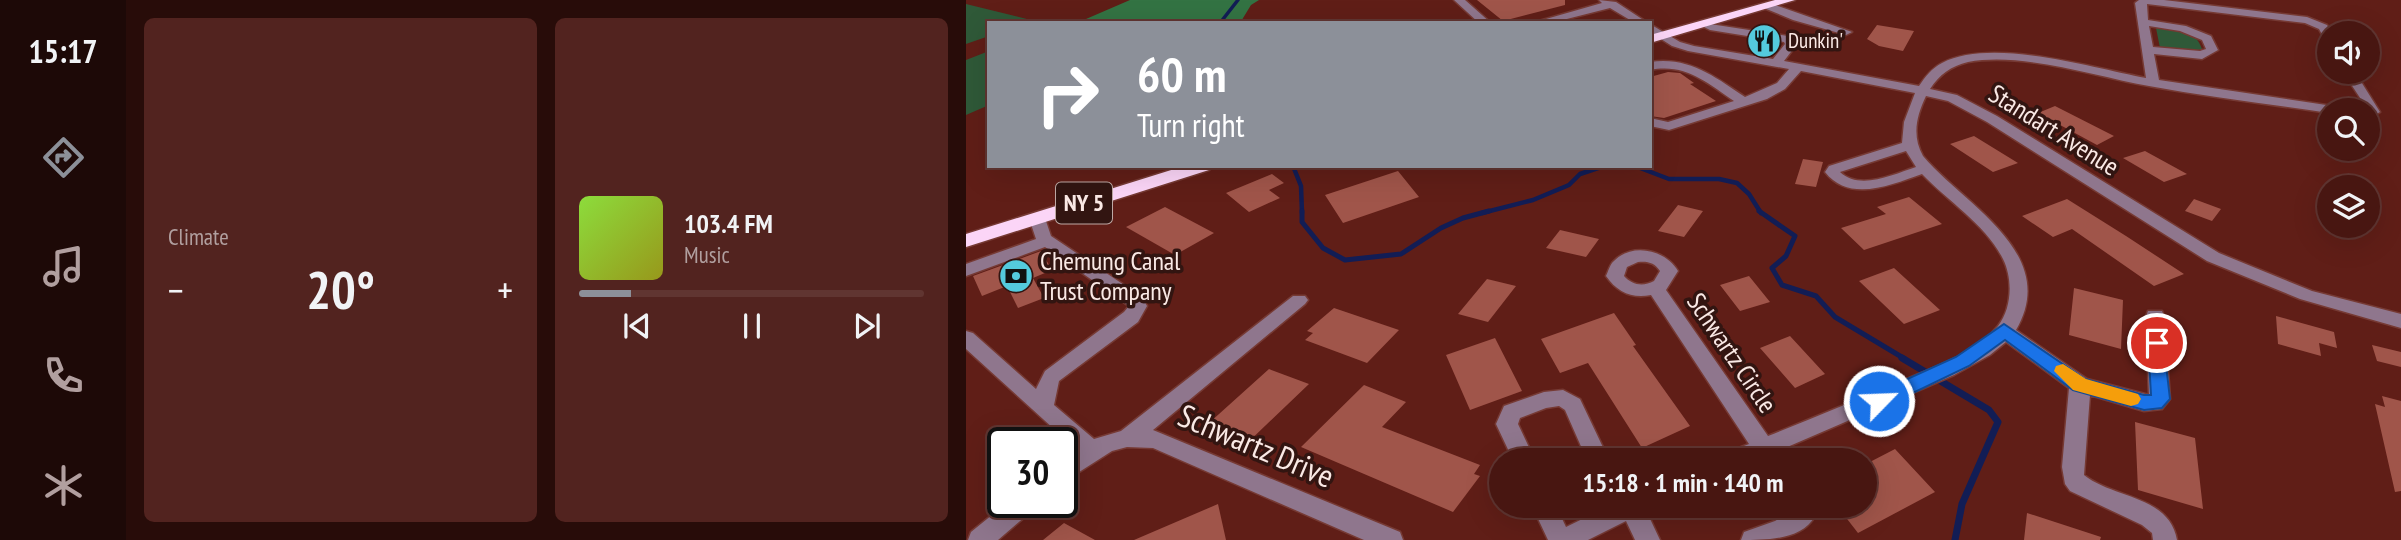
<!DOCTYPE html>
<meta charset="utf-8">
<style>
body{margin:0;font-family:"PT Sans Narrow",sans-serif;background:#52231f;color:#f1f3f6;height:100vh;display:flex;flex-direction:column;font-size:26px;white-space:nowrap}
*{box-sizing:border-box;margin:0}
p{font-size:23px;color:#b19f9f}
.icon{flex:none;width:38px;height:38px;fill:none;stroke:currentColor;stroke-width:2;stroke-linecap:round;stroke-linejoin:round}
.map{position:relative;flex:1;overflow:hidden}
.sheet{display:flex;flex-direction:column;gap:18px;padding:18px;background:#280c09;width:840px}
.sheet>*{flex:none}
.top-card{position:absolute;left:21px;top:21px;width:665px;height:147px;border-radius:0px;box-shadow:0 7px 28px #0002,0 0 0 2px #603531;background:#8c9099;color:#fff;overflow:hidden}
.tools{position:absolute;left:1351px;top:21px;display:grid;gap:14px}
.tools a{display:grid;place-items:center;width:63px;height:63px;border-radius:50%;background:#481611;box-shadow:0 7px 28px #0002,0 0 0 2px #603531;font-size:35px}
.speed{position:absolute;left:21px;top:427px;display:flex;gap:14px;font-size:35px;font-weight:700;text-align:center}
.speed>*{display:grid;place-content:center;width:91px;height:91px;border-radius:50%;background:#481611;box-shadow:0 7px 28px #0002,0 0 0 2px #603531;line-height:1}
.speed .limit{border:4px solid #111;border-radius:10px;background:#fff;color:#111}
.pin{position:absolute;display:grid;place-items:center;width:60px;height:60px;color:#fff;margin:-30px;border:4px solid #fff;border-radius:50%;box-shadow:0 2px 7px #0007}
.me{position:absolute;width:77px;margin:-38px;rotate:66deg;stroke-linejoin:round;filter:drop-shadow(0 0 5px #0008)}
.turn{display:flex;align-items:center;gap:24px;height:147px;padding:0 35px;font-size:32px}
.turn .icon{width:91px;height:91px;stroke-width:2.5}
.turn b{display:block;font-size:49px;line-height:60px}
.big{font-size:52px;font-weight:600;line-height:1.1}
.sheet .tile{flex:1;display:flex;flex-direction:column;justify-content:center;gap:10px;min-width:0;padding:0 24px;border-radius:10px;background:#52231f}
.song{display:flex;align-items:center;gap:21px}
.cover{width:84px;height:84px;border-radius:10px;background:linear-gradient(135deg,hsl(90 70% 55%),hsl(60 70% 35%))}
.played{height:7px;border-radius:4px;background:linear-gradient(90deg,#8c9099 15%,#603531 15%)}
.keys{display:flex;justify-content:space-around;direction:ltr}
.heat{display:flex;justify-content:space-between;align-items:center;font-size:38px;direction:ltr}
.sheet .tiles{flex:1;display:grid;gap:18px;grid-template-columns:repeat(2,1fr)}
.trip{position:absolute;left:523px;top:448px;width:388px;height:70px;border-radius:35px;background:#481611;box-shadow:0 7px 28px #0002,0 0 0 2px #603531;font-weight:600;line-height:70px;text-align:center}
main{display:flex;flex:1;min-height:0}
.menu{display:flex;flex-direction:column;width:126px;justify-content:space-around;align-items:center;background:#1d0907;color:#b19f9f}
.menu .icon{width:49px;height:49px}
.menu .selected{color:#8c9099}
.menu b{font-size:32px;color:#f1f3f6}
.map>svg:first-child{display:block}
.green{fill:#2f5938}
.forest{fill:#337343}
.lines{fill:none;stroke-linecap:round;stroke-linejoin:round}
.stream-far3{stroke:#121d55;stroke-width:3.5}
.stream-far2{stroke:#121d55;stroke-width:4.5}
.stream-far1{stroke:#121d55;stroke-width:5}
.stream{stroke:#121d55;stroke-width:7}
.building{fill:#a0554a}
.minor-casing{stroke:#763a34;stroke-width:3}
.highway-casing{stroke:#763a34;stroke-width:3}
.minor{fill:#8f768d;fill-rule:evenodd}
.highway{fill:#fbd5f7;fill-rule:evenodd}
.route{fill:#1a73e8;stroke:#114b97;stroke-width:2}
.slow{fill:#f59e0b}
.labels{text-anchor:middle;stroke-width:7;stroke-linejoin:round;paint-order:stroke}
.far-poi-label{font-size:21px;fill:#fae9e5;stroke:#321511;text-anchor:start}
.shield{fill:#321511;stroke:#bea9a5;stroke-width:2}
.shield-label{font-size:24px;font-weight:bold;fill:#fae9e5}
.street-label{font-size:26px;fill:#fae9e5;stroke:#321511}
.poi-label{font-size:26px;fill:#fae9e5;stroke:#321511;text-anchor:start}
.near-street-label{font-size:32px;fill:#fae9e5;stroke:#321511}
</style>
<main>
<nav class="menu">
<b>15:17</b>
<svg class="icon selected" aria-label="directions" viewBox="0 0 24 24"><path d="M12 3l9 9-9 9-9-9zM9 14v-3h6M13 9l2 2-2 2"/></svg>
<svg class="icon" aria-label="music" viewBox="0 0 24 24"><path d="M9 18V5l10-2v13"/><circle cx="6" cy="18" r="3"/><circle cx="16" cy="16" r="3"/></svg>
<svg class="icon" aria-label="phone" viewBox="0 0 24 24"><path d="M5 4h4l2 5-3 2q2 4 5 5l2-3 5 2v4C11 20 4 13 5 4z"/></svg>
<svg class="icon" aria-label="climate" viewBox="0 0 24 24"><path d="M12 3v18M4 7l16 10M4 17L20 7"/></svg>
</nav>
<section class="sheet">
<div class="tiles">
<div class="tile"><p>Climate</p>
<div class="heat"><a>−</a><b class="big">20°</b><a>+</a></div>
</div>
<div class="tile">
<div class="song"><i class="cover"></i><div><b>103.4 FM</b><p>Music</p></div></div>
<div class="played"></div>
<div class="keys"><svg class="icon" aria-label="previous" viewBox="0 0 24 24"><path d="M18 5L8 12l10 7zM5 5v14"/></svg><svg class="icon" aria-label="pause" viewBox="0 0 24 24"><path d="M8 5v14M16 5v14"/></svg><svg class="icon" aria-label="next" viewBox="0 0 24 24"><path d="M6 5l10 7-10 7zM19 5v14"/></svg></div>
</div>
</div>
</section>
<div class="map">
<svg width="1435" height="540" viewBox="0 0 1435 540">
<rect width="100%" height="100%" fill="#601e17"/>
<path class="green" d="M0 4 65 20 58 23H23V36L0 44Z
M1196 27C1213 30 1230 30 1236 49L1230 51 1194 48 1190 28Z
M23 51V105L0 115V60Z"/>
<path class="forest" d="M164 0H293L285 5 274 23H124L120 19Z"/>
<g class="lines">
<path class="stream-far3" d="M254 23 272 0"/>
<path class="stream-far2" d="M327 166 335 186 336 213
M669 166 703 179H753L771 183 783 194 795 213
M516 213 567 200 603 185 614 174 638 166"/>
<path class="stream-far1" d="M336 211V222L357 248 379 260 435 254 475 228 497 218 523 211
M793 211 829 236 820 256 806 268 816 285 850 296 869 317 939 359"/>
<path class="stream" d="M936 358 1023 410 1032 422 996 504 989 540"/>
</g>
<path class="building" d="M511 0H599V5L537 21Z
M911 25 948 31 937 51 913 46 901 39Z
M702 72 714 73 728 83 724 84 750 101 698 118 684 116V77Z
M1089 106 1148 136 1131 145 1072 113Z
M1008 136 1052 163 1027 172 984 144Z
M1179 151 1221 174 1198 182 1157 158Z
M837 159 857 162 850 187 829 184Z
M432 171 453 197 377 223 359 195Z
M306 174 318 183 303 190 314 198 283 212 260 193Z
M943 197 976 224 898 250 875 228 920 214 911 207Z
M1101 199 1160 236 1218 274 1188 286 1106 229 1087 237 1056 216Z
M1228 199 1255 209 1246 221 1219 211Z
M712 205 737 211 718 237 692 231Z
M199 207 248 233 209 255 160 227Z
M594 230 633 239 620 257 580 248Z
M75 251 86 270 67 278 78 298 52 308 41 286 16 296 7 276Z
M928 268 974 310 938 324 893 281Z
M783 276 804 302 774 311 754 285Z
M521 279 550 286 522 322 492 314Z
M1108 288 1157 300 1155 349 1103 335Z
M368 308 433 330 401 363 339 340 347 333 341 331Z
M648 313 670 345 667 346 724 426 676 448 622 363 594 373 575 339Z
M1310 316 1368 332 1371 348 1353 343 1355 356 1312 344Z
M824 336 859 374 829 388 794 348Z
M529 338 556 391 504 410 480 355Z
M1406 345 1435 352V367L1411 361Z
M303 369 343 384 275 449 233 432Z
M398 385 440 402 416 427 514 465 508 474 514 476 487 512 335 447Z
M1416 396 1435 401V491L1429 492 1409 404 1419 407Z
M1169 422 1229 438 1237 509 1172 490Z
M929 449 969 492 892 533 871 506H900V464Z
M252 504 260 540H168Z
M1061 513 1135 537 1134 540H1058Z
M98 523 129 540H77Z"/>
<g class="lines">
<g class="minor-casing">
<path id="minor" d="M488 0H499L525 23H513Z
M633 0 650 2 682 23H669L644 8 585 23H566L636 3Z
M1198 0 1341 17 1361 25 1366 33H1363V41L1359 40 1353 29 1339 23 1181 4 1182 20 1220 26 1245 36 1252 50 1236 59 1188 54 1193 80 1367 106 1374 110H1363V113C1303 104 1242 97 1183 86 1128 76 1057 52 1002 62 985 66 973 75 964 89L991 95 1031 116 1253 253 1346 291 1435 314V328L1334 299 1241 261 1021 122 982 101 960 96C950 117 946 136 957 156 997 204 1095 253 1050 330L1121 379 1183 395 1180 316 1182 311H1196L1198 316 1204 399 1196 409 1178 411 1124 395 1118 475C1148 499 1203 495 1211 540H1187L1186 533 1176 525 1104 491 1099 484 1096 467 1103 388 1040 342 1024 355 988 375 812 451 817 460H757L760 453 783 444 685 295C666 299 651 292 640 276 642 272 644 264 648 261 666 242 700 250 712 271L700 290 802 436C847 418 891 400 936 381 968 367 1010 354 1032 326 1046 308 1047 279 1037 259 1020 225 983 202 956 174 925 185 883 203 859 172L863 166 936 143 938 122 949 93 835 71 819 89 801 99 703 130 684 126V118L702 122 768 101C740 82 719 63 684 70V62C723 56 749 77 779 97L811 83 823 69 722 51 706 46 684 32V24L714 42 728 46 807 59 819 44 818 42 744 30 738 27 744 24 822 36 831 44 818 61 953 86C959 77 966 68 976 63 1026 37 1126 68 1180 78L1169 3 1173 0ZM1183 26 1214 31 1236 40 1240 49 1234 51 1187 47ZM940 151 950 167C928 174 894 191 874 172ZM672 262C682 261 689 263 694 271L688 281C677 287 666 285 658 276L661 267Z
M798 4H806L886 32 880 35 827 20 798 8Z
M1377 72H1389L1414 112 1402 119V110Z
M71 213 79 218 85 236 176 297 181 306 172 322 93 381 88 405 128 439 155 431 327 296H339L342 300 339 304 187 430 434 532 437 540H398L187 448 161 447 146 451 96 483V460L110 449 0 349V331L7 333 70 389 79 371 158 312 163 306 79 247 0 276V264L70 239 63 218Z
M597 390 614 399 643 460H621L599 410 593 406 580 408 554 418 552 424 569 460H547L530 424 538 406 578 392Z
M42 502H72L68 509 32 540H2L5 532Z
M566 506H590L600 527 643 506H678L694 540H669L660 521 622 540H582Z
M822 506H846L849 516C836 540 801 540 775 540L778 532 809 521 824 512Z"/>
</g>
<g class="highway-casing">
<path id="highway" d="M809 0H829L684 43V35Z
M218 166H246L243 170 0 247V234Z"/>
</g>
<use href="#minor" class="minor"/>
<use href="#highway" class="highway"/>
</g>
<path class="route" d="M1038 324 1119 379 1178 395H1185L1182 343 1185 339H1197L1204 399 1196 408 1178 410 1107 390 1039 340 1003 366 920 406 913 408 906 406 904 401 906 395 990 357Z"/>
<path class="slow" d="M1097 364 1120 379 1172 394 1175 399 1172 404 1165 406 1107 390 1088 371 1090 366Z"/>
<defs>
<g id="restaurant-disc" transform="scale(1.75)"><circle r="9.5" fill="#54cadd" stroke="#321511"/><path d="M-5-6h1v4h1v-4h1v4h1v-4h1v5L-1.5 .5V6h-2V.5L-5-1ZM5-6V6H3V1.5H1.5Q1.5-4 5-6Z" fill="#111"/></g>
<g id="bank-disc" transform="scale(1.75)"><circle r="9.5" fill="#54cadd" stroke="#321511"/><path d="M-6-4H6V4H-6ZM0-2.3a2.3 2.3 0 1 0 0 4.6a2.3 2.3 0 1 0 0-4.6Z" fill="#111"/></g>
</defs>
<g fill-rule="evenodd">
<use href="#restaurant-disc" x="798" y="41"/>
<use href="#bank-disc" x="50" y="276"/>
</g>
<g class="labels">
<g class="far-poi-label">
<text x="822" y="48">Dunkin'</text>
</g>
<rect class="shield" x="90" y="182.5" width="56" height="41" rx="5"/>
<g class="shield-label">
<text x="118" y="211">NY 5</text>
</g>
<g class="street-label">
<text transform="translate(1088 130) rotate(32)" y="9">Standart Avenue</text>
<text transform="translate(766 353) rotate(56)" y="9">Schwartz Circle</text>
</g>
<g class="poi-label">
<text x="74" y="270">Chemung Canal<tspan x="74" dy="30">Trust Company</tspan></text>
</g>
<g class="near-street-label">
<text transform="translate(290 446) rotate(23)" y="11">Schwartz Drive</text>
</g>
</g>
</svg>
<div class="tools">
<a><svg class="icon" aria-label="sound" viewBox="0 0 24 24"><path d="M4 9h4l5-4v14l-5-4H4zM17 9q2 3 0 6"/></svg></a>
<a><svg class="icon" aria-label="search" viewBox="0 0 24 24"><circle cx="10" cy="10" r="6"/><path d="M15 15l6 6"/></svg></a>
<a><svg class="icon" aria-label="layers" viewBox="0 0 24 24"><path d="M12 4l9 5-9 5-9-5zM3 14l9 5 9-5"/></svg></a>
</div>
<div class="speed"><div class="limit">30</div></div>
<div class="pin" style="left:1191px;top:343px;background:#d93025"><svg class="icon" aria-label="arrive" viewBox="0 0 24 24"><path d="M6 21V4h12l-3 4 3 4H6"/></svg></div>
<svg class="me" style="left:913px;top:401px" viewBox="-20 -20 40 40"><circle r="17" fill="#1a73e8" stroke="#fff" stroke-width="3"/><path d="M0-11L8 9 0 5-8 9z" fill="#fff"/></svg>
<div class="trip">15:18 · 1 min · 140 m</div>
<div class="top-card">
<div class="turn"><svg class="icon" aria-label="right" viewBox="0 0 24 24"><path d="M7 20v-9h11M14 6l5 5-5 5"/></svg><div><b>60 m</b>Turn right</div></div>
</div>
</div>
</main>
